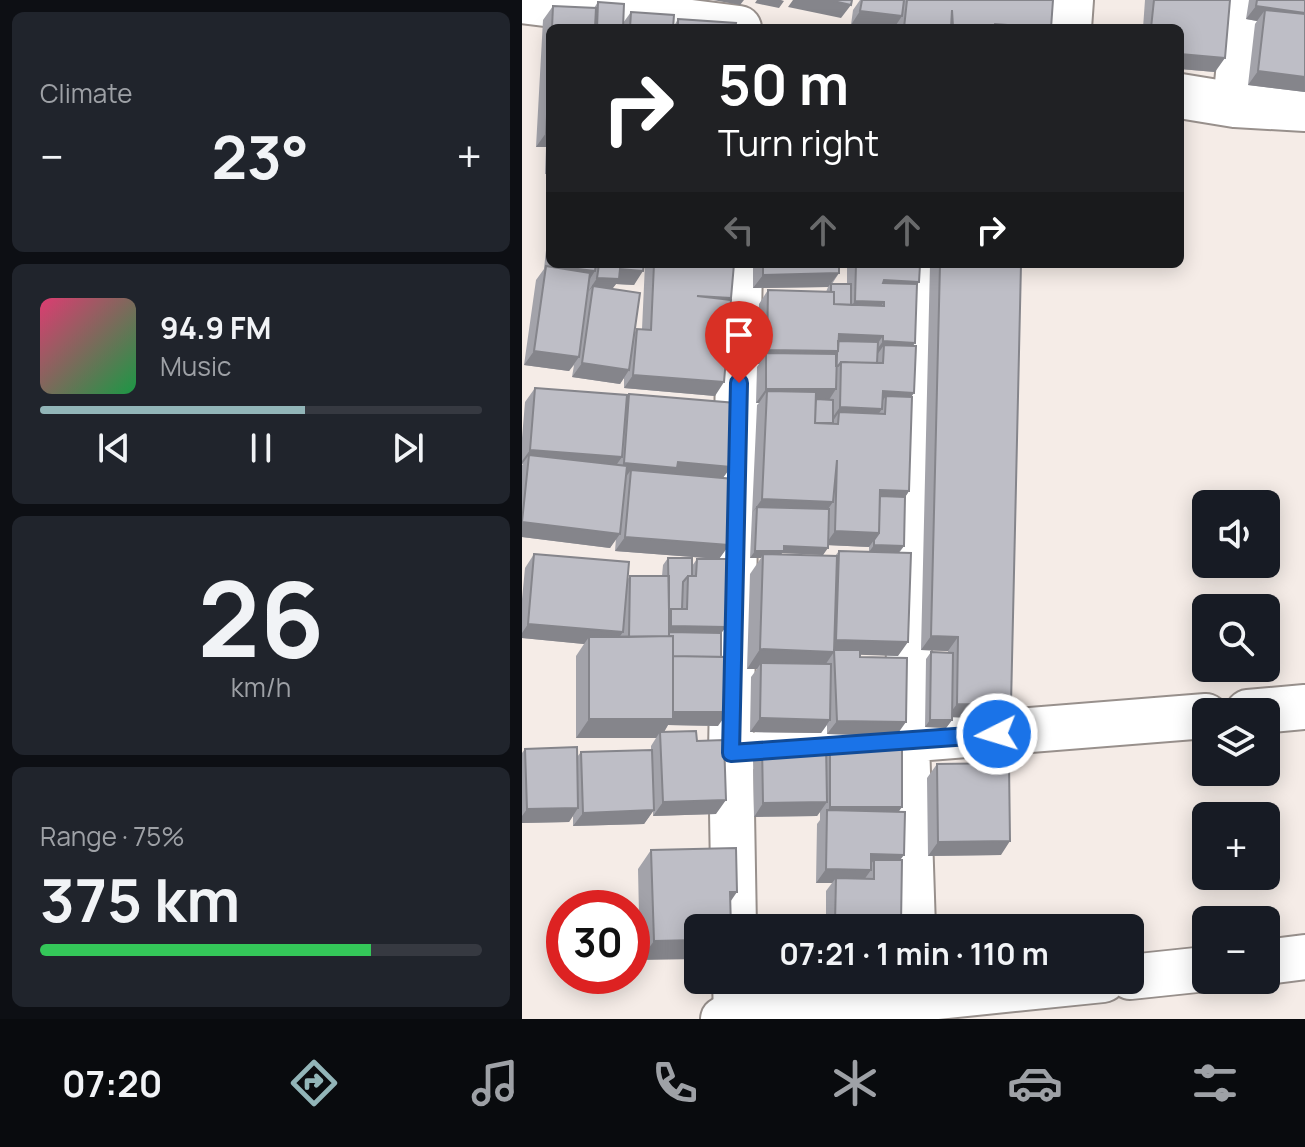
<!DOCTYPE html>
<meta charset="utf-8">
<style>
body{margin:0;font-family:Manrope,sans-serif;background:#20242c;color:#f1f3f6;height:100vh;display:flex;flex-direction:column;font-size:30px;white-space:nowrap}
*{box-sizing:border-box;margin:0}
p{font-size:26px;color:#9ea1a6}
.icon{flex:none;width:44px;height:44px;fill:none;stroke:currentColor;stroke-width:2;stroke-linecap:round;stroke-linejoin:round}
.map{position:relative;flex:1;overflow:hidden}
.details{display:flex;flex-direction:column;gap:12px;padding:12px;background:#0d0f14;width:522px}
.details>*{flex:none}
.top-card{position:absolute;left:24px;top:24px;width:638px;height:244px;border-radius:12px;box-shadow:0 4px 20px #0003;background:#202124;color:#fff;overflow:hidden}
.tools{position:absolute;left:670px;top:490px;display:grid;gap:16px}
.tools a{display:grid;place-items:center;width:88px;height:88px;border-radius:12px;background:#171b24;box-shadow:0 4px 20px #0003;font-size:40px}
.speed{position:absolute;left:24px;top:890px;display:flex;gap:16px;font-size:40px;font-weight:700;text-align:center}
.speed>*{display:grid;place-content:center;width:104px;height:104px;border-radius:50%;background:#171b24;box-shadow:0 4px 20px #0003;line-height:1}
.speed .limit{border:12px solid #d22;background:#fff;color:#111}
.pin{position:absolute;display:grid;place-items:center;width:68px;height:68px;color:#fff;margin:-82px -34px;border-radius:50% 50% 50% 0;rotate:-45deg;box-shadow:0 0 8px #0007}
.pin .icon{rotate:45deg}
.me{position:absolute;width:88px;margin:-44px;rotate:265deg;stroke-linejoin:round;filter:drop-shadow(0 0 6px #0008)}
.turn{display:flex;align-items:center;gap:28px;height:168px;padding:0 40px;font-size:36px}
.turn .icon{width:104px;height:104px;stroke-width:2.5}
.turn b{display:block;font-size:56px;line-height:68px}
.lanes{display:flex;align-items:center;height:76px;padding:0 40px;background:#0003;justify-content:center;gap:40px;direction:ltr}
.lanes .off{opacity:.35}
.big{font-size:60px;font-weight:700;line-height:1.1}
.details .card{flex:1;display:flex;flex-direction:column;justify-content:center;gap:12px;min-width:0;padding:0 28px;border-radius:12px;background:#20242c}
.details .dial{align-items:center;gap:0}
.dial b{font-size:104px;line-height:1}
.song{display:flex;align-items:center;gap:24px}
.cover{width:96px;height:96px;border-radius:12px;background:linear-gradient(135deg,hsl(340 70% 55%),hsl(140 70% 35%))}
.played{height:8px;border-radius:4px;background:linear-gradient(90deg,#92b5b8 60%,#363941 60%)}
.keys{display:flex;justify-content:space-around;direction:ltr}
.heat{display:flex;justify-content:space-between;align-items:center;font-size:44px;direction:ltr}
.charge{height:12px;border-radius:6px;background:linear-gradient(90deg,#34c759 75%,#363941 0)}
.trip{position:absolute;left:162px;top:914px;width:460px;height:80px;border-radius:12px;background:#171b24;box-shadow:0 4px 20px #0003;font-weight:700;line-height:80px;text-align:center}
.dock{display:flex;height:128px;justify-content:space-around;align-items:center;background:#090b0e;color:#9ea1a6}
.dock .icon{width:56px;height:56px}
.dock .current{color:#92b5b8}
.dock b{font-size:36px;color:#f1f3f6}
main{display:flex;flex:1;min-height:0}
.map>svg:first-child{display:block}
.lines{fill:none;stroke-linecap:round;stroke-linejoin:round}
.minor-casing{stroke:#98908c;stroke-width:48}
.major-casing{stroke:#98908c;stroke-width:48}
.minor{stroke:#fff;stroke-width:44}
.major{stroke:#fff;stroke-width:44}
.wall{fill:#a3a3aa;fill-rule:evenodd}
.shaded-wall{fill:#85858b}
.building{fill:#bebec6;stroke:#85858b;stroke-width:2}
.route-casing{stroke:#114b97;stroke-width:20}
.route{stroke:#1a73e8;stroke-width:14}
</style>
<main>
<section class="details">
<div class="card"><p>Climate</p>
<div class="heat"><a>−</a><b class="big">23°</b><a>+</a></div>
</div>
<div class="card">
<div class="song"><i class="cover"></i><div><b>94.9 FM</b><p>Music</p></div></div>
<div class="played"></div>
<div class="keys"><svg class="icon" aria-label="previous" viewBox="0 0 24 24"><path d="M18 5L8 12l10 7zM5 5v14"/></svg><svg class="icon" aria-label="pause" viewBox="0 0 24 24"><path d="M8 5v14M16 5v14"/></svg><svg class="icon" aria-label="next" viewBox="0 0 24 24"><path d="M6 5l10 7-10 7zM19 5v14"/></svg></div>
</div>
<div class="card dial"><b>26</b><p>km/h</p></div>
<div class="card"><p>Range · 75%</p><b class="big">375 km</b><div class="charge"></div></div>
</section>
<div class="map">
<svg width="783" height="1019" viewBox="0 0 783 1019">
<rect width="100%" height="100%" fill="#f5ece7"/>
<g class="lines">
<g class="minor-casing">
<path id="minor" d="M0 1 217 28
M547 28 549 0
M658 96 713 105 783 109
M713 105 723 0
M726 712 783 707
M244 751 684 716
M212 928 209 753 218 264
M391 928 385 742 395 264
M213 980 214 1017"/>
</g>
<g class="major-casing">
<path id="major" d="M744 962 783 957
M608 977 684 969
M201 1019 581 980"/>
</g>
<use href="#minor" class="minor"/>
<use href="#major" class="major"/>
</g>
<path class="wall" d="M338 0H531L529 28H374V25L372 28H352L329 25 331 10Z
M623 0H708L693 72 658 69V28H621Z
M727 0H783V92L726 85 733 24 735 21 724 19Z
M76 2 101 23 109 12 152 26 156 19 213 28H28V174H23L24 147H14L21 20 31 6 72 8Z
M28 213V264H122L112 285 94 284 90 289 113 332 115 329H120L123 264H212L209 298 193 396 102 388V378L98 384 50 377 52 365 47 371 2 365 14 280 22 269Z
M231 264H317V273L310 284H325V266L327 264H369L397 282 395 285 393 343 390 346 387 491 383 497 382 546 377 553 376 656 338 654V657L374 736 305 734V725L299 733 228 732 229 677 235 669H225L228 574 239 558H228L235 405 237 403H234L235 367 237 364H235L237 304 246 290 304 292 306 287 231 288ZM306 545 347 547V552L317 551 313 556 259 555 260 553 301 555Z
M408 264H499L489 705 479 719 430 717V720L424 728 403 727 404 659 409 652 426 653V651L399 650Z
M13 388 105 398 107 394 209 467 201 478 207 545 197 559 93 551 94 538 88 548 0 537V465L1 464H0V438L3 402Z
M12 554 105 580 108 576H140L141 565 146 558 170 566 175 559 199 633 196 726 146 725 142 732 175 741 194 814 131 816V811L122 824 51 826V816L47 822 0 823V753L3 749 55 757 59 752 129 750V746L134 738H54V656L62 644 0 638V599L3 568Z
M240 744 304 750 308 745 377 811 378 860 377 928H304V891L310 883H294L295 824 298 820V812L295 816 232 817 231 758Z
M415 764 479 855 406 856 405 778Z
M129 850 208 901 118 960 116 869Z"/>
<path class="shaded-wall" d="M191 0H222L218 5Z
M235 0H259L262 1 257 8 233 3Z
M271 0H307L329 5 319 18 266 7Z
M734 6 783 13 743 10 735 21 724 19Z
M338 11 380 16 372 28H352L329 25Z
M473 24 529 28H470Z
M658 54 703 58 693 72 658 69Z
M736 71 783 77V92L726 85Z
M24 133H28V142L24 147H14Z
M31 266 73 271 64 285 21 280Z
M98 269 121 271 112 285 94 284 87 293 71 286 66 292 75 278Z
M317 273 306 287 231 288 241 275Z
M362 280 397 282 387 296 352 294Z
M333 301 362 302 352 316 328 308Z
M317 334 361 336 351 350 313 348Z
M361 341 393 343 383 356 362 345 355 355H351Z
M245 350 316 351 307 365 244 353 237 364H235Z
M12 351 57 357 47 371 2 365Z
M60 363 107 370 98 384 50 377Z
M111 375 202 382 193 396 102 388Z
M244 389H314L305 403 245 391 237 403H234Z
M361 391 392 393 382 407 364 396 357 406Z
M318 407 360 409 350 423 317 412 311 421H308Z
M8 450 100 457 90 471 7 455 0 464V461Z
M156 462 209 467 199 480 109 470 103 478 92 477 102 463Z
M358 490 387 491 378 505 353 504Z
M240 499 311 502 301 516 235 507 230 513Z
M0 522 98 534 88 548 0 537Z
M313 531 357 533 347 547 303 545Z
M103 537 207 545 197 559 93 551Z
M352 545 382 546 376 553 347 552Z
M262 546 306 548 301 555 260 553 257 559 241 554 239 558H228L233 551Z
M6 624 101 632 91 646 67 637 62 644 0 638V633Z
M149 626 204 627 194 640 144 632Z
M409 636 436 637 426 651 399 650Z
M314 640 386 642 376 656 313 654 312 652 299 671 239 663 235 669H225L238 649 306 652Z
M435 704 489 705 479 719 425 717Z
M148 711 206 712 196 726 146 725 139 737 138 732 134 738H54L67 719Z
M238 718 308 720 299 733 228 732Z
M408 720H430L424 728 403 727Z
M315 721 384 722 374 736 305 734Z
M204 800 194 814 131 816 141 802Z
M305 802 295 816 232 817 241 803Z
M308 807H380L370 821 305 811Z
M56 808 47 822 0 823V816L5 809Z
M132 810 122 824 51 826 61 813Z
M488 841 479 855 406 856 416 842Z
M349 854 382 855 372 868 352 860 346 868Z
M304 869 349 870 339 884 314 878 310 883H294Z
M208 892H215L202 911Z
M313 923 379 924 377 928H310Z
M176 940V959L118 960 132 941Z"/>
<path class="building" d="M307 0H330L329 5Z
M340 0H382L380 16 338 11Z
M385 0H531L529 28 473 24 472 28 431 27 430 10 429 28H382Z
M632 0H708L703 58 658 54V28H629Z
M735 0H783V13L734 6Z
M76 2 102 4 101 28H75Z
M31 6 74 8 73 28H30Z
M743 10 783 14V77L736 71Z
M109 12 152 15 151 28H108Z
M156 19 214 23 213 28H156Z
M28 60V133H24Z
M31 264H74L73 271 31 266Z
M77 264H122L121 271 98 269 97 279 75 278Z
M132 264H212L209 298 175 296 209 300 202 382 111 375 115 329 129 330Z
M241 264H317V273L241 275Z
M334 264 398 265 397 282 362 280 361 283 395 284 393 343 361 341V336L317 334 316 351 245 350 246 290 312 292V304L362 306V302L333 301Z
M418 264H499L489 705 435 704 436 637 409 636Z
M24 266 68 273 57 357 12 351Z
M309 284H329V305L312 304V292H309Z
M71 286 118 293 107 370 60 363Z
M316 341 356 342 355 363 319 362 316 366H314V354L316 351Z
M362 345 394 346 392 393 361 391 360 409 318 407 319 362 361 363Z
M244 353 315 354 314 389H244Z
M13 388 105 395 100 457 8 450Z
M245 391 294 392 293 423 316 424 317 412 363 414 364 396 390 397 387 491 358 490 357 533 313 531 315 460 311 502 240 499Z
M107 394 214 403 209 467 156 462 155 468 102 463Z
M294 399 311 400V423H293Z
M7 455 105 466 98 534 0 522Z
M109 470 212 479 207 545 103 537Z
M358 496 383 497 382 546 352 545V540L357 533Z
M235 507 307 509 306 548 262 546V551H233Z
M317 551 389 553 386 642 314 640Z
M12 554 107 562 101 632 6 624Z
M241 554 315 556 312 652 238 649Z
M146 558H170V576H166L161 582 160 609H149L147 611Z
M175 559H205L204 627 149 626V609H165L166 576H174Z
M108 576H147V636L107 637Z
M147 632 199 633V657L151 656V636H147Z
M151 636V719H67V637Z
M312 650H338V657L385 658 384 722 315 721Z
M409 652 431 653 430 720H408Z
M151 656 207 657 206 712H151Z
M239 663 309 664 308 720 238 718Z
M174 731 175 741 202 740 204 800 141 802 138 732Z
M304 743 305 802 241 803 240 744Z
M308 745H380V807H308Z
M55 747 56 808 5 809 3 749Z
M130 750 132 810 61 813 59 752Z
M487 763 488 841 416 842 415 764Z
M305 810 383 812 382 855 349 854V870L304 869Z
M214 848 215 892H208L209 928H176V940L132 941 129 850Z
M352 860H380L379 924 313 923 314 878 352 879Z"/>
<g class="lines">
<g class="route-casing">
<path id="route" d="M217 383 209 753 475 734"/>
</g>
<use href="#route" class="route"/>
</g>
</svg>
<div class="tools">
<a><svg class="icon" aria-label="sound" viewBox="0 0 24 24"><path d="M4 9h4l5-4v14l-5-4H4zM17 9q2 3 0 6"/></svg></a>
<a><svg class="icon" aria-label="search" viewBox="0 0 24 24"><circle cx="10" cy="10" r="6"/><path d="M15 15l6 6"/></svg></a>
<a><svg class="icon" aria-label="layers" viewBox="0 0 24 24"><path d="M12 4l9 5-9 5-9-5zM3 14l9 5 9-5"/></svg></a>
<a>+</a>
<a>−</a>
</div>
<div class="speed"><div class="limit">30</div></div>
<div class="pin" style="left:217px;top:383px;background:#d93025"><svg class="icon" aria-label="arrive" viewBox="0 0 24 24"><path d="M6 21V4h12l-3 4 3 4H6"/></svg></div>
<svg class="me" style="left:475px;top:734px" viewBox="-20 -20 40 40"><circle r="17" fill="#1a73e8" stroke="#fff" stroke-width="3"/><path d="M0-11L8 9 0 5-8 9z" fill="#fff"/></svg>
<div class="trip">07:21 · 1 min · 110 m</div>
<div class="top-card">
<div class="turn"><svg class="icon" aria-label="right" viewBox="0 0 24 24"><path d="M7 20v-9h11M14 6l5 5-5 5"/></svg><div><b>50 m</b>Turn right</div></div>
<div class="lanes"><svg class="icon off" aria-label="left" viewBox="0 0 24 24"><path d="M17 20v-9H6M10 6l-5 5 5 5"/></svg><svg class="icon off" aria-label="ahead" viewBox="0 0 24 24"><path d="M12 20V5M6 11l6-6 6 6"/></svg><svg class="icon off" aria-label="ahead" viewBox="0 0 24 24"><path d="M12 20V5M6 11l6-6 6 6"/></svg><svg class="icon" aria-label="right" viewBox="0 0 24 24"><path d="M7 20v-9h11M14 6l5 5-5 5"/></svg></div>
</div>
</div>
</main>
<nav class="dock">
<b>07:20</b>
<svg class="icon current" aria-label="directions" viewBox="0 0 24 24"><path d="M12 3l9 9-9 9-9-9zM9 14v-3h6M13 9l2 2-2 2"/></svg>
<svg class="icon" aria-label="music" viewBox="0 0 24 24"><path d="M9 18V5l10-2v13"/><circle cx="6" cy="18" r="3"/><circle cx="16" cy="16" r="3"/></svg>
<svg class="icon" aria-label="phone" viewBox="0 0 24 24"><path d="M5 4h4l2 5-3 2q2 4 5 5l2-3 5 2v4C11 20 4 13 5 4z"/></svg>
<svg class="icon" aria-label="climate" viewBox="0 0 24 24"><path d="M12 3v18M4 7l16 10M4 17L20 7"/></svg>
<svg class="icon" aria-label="car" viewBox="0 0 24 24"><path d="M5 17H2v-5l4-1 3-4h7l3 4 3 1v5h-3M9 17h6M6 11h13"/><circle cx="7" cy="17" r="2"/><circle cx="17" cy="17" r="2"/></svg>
<svg class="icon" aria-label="filters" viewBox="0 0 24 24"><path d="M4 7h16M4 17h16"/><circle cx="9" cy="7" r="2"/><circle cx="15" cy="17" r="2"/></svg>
</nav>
